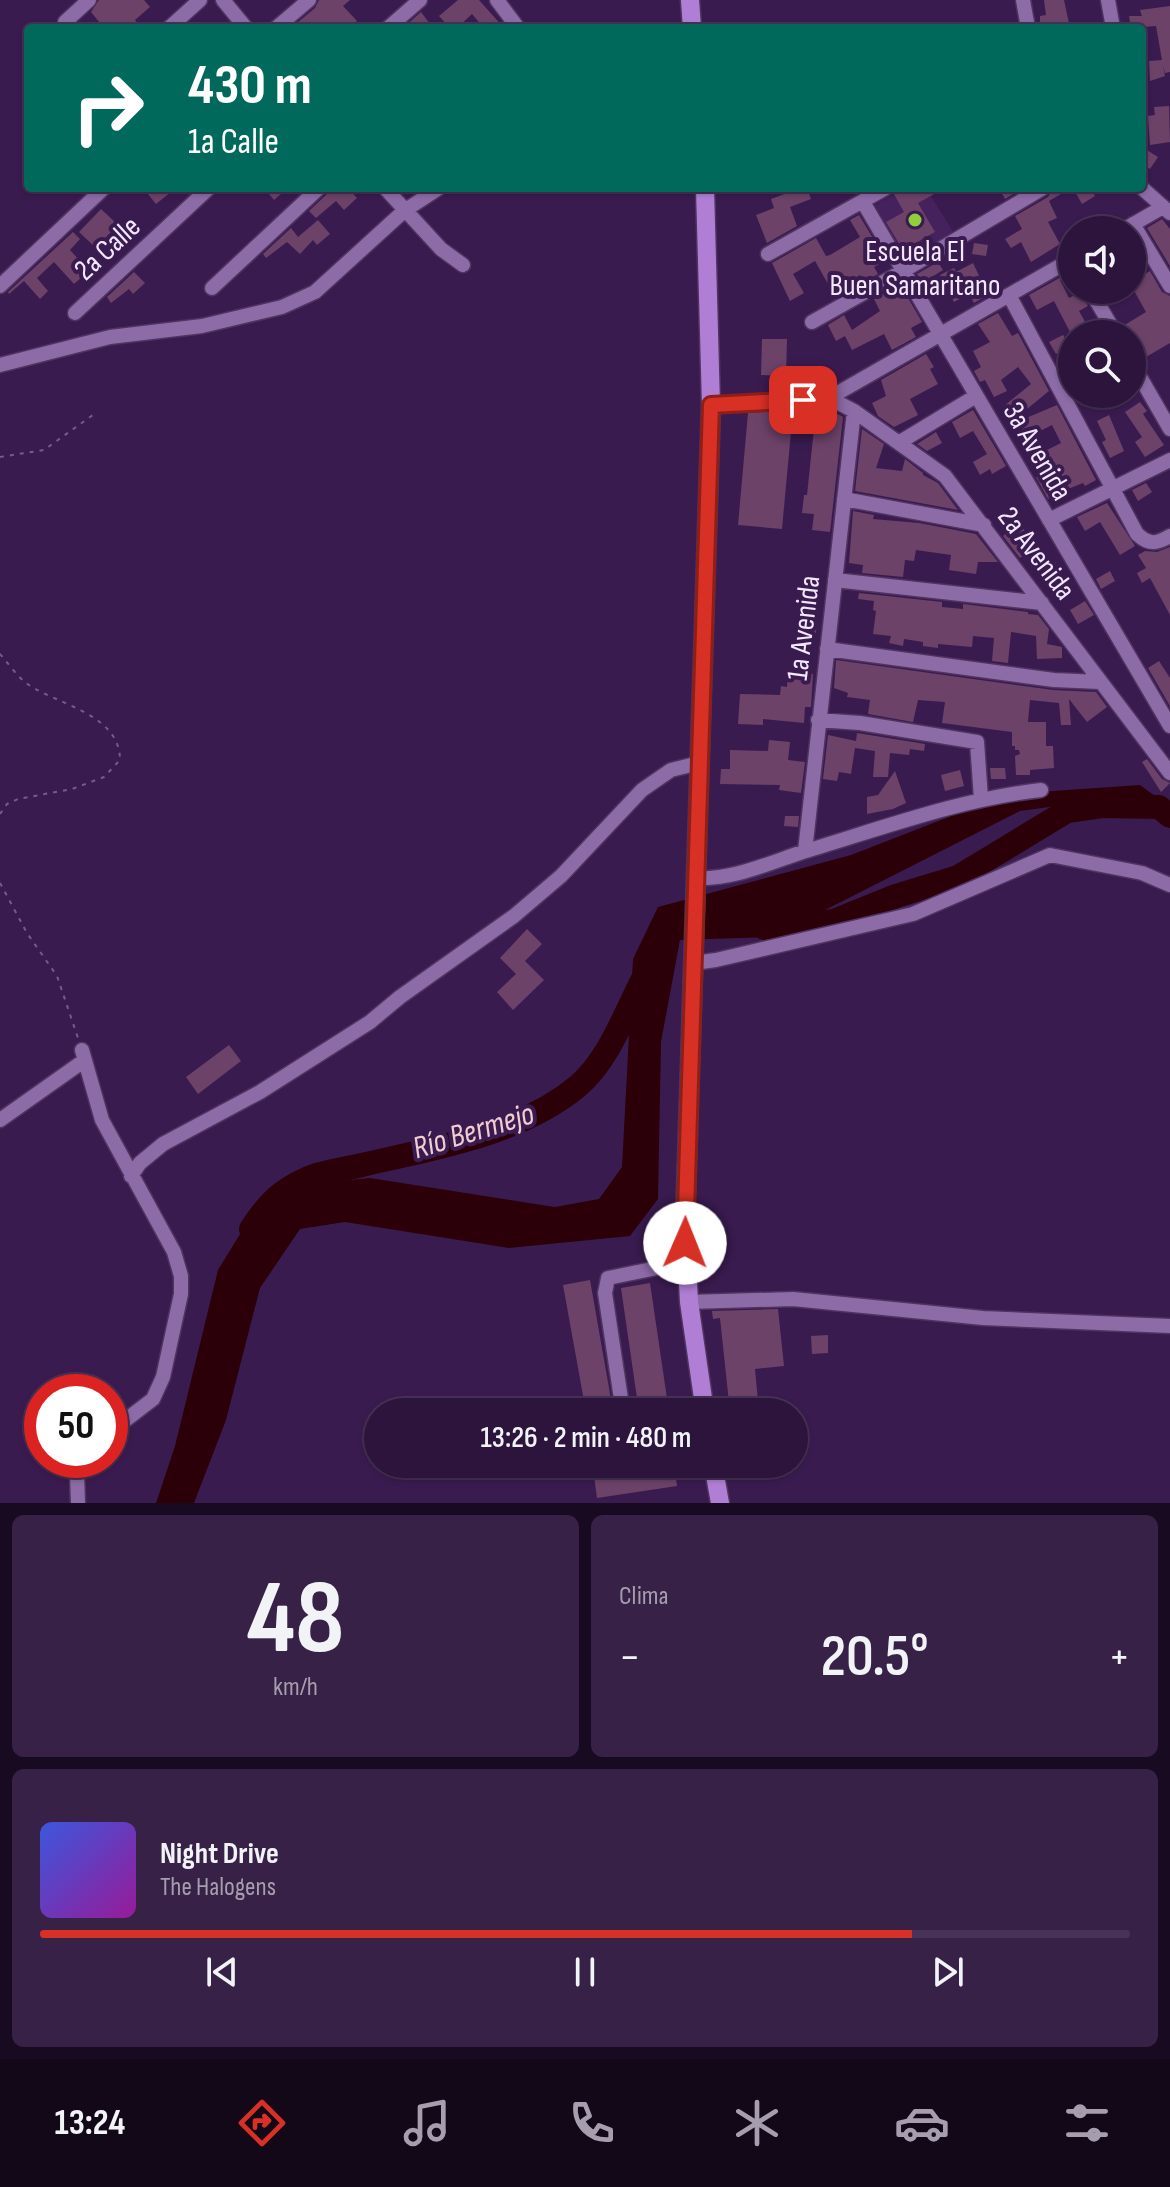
<!DOCTYPE html>
<html lang="es">
<meta charset="utf-8">
<style>
body{margin:0;font-family:"Sofia Sans Condensed",sans-serif;background:#382147;color:#f1f3f6;height:100vh;display:flex;flex-direction:column;font-size:30px;white-space:nowrap}
*{box-sizing:border-box;margin:0}
p{font-size:26px;color:#a69eaf}
.icon{flex:none;width:44px;height:44px;fill:none;stroke:currentColor;stroke-width:2;stroke-linecap:round;stroke-linejoin:round}
.map{position:relative;height:1503px;overflow:hidden}
.sheet{display:flex;flex-direction:column;gap:12px;padding:12px;background:#180b21;flex:1}
.sheet>*{flex:none}
.top-card{position:absolute;left:24px;top:24px;width:1122px;height:168px;border-radius:8px;box-shadow:0 2px 6px #0004,0 0 0 2px #483356;background:#00695c;color:#fff;overflow:hidden}
.fabs{position:absolute;left:1058px;top:216px;display:grid;gap:16px}
.fabs a{display:grid;place-items:center;width:88px;height:88px;border-radius:50%;background:#2c143c;box-shadow:0 2px 6px #0004,0 0 0 2px #483356;font-size:40px}
.speed{position:absolute;left:24px;top:1374px;display:flex;gap:16px;font-size:40px;font-weight:700;text-align:center}
.speed>*{display:grid;place-content:center;width:104px;height:104px;border-radius:50%;background:#2c143c;box-shadow:0 2px 6px #0004,0 0 0 2px #483356;line-height:1}
.speed .limit{border:12px solid #d22;background:#fff;color:#111}
.pin{position:absolute;display:grid;place-items:center;width:68px;height:68px;color:#fff;margin:-34px;border-radius:16px;box-shadow:0 4px 12px #0006}
.me{position:absolute;width:88px;margin:-44px;rotate:1deg;stroke-linejoin:round;filter:drop-shadow(0 0 6px #0008)}
.turn{display:flex;align-items:center;gap:28px;height:168px;padding:0 32px;font-size:36px}
.turn .icon{width:104px;height:104px;stroke-width:2.5}
.turn b{display:block;font-size:56px;line-height:68px}
.big{font-size:60px;font-weight:600;line-height:1.1}
.sheet .tile{flex:1;display:flex;flex-direction:column;justify-content:center;gap:12px;min-width:0;padding:0 28px;border-radius:12px;background:#382147}
.sheet .dial{align-items:center;gap:0}
.dial b{font-size:104px;line-height:1}
.song{display:flex;align-items:center;gap:24px}
.cover{width:96px;height:96px;border-radius:12px;background:linear-gradient(135deg,hsl(230 70% 55%),hsl(300 70% 35%))}
.played{height:8px;border-radius:4px;background:linear-gradient(90deg,#d93025 80%,#483356 80%)}
.keys{display:flex;justify-content:space-around;direction:ltr}
.heat{display:flex;justify-content:space-between;align-items:center;font-size:44px;direction:ltr}
.sheet .tiles{flex:1;display:grid;gap:12px;grid-template-columns:1fr 1fr}
.tile:last-child{grid-column:span 2}
.trip{position:absolute;left:364px;top:1398px;width:444px;height:80px;border-radius:40px;background:#2c143c;box-shadow:0 2px 6px #0004,0 0 0 2px #483356;font-weight:600;line-height:80px;text-align:center}
.menu{display:flex;height:128px;justify-content:space-around;align-items:center;background:#120818;color:#a69eaf}
.menu .icon{width:56px;height:56px}
.menu .selected{color:#d93025}
.menu b{font-size:36px;color:#f1f3f6}
.map>svg:first-child{display:block}
.built{fill:#45215d}
.water{fill:#2c0009}
.lines{fill:none;stroke-linecap:round;stroke-linejoin:round}
.river{stroke:#2c0009;stroke-width:24}
.building{fill:#6c4269}
.minor-casing{stroke:#4f3460;stroke-width:17}
.major-casing{stroke:#4f3460;stroke-width:21}
.path{stroke:#755d87;stroke-width:2;stroke-dasharray:4 6;stroke-linecap:butt}
.minor{stroke:#8d6ba7;stroke-width:14}
.major{stroke:#b07fd5;stroke-width:18}
.route-casing{stroke:#8d1f18;stroke-width:20}
.route{stroke:#d93025;stroke-width:14}
.poi-dot{fill:#92cd3e;stroke:#3a1b50;stroke-width:3}
.labels{text-anchor:middle;stroke-width:8;stroke-linejoin:round;paint-order:stroke}
.street-label{font-size:30px;fill:#f2e7fb;stroke:#3a1b50}
.poi-label{font-size:30px;fill:#f2e7fb;stroke:#3a1b50}
.water-label{font-size:32px;font-style:italic;fill:#f3ccd1;stroke:#3a1b50}
</style>
<div class="map">
<svg width="1170" height="1503" viewBox="0 0 1170 1503">
<rect width="100%" height="100%" fill="#3a1b50"/>
<path class="built" d="M905 188H926L955 235 907 263 875 205Z"/>
<path class="water" d="M1140 785 1170 807V824L1143 803 1114 798 1020 811 772 937 680 940 661 1042 658 1199 630 1236 509 1248 345 1222 300 1229 260 1288 226 1420 194 1503H156L175 1446 218 1270 251 1216 306 1184 370 1178 555 1207 599 1199 622 1167 633 959 658 907 851 855 1008 794Z"/>
<g class="lines">
<path class="river" d="M764 928 834 921 896 896 958 877 1067 811 1102 806 1159 807 1170 816
M251 1229C261 1214 272 1199 288 1189 316 1171 332 1172 362 1165 434 1148 519 1135 578 1086 610 1059 626 1010 646 973"/>
</g>
<path class="building" d="M99 0H144L150 7 135 20 141 28H104L91 12Z
M319 0H350L343 6 357 21 349 28H291L315 8Z
M458 0H479L504 28H484L472 14 457 28H450L439 16Z
M1044 0H1064L1070 28H1040V16L1046 15Z
M1170 6V72L1165 73 1163 65 1165 76 1150 81 1149 61 1162 60 1156 26 1131 28 1129 16H1142L1140 10Z
M421 12 433 28H403Z
M1169 106 1170 142 1150 145 1148 116 1155 115 1154 107Z
M1142 147 1158 157 1150 169 1142 164Z
M143 188H176L156 204Z
M264 188H288L274 200Z
M329 188H348L357 198 344 210 336 201 316 218 309 211 326 195Z
M801 188H807L811 199 790 207 797 226 767 243 756 215 774 208 771 199Z
M896 188H945L918 203 935 232 903 250 886 222 904 212 894 194Z
M999 188H1023L1005 199Z
M1053 188H1071L1049 201 1057 218 1048 222 1060 244 1031 262 1021 242 1011 248 1005 239 1022 229 1015 216 1048 197Z
M1073 188H1090L1095 196 1082 204Z
M101 209 118 225 96 248 79 232Z
M859 215 886 260 874 267 878 274 864 282 860 275 832 291 815 261 793 274 804 293 790 301 772 263 816 238 826 256 830 255 860 237 850 220Z
M1162 219 1170 229V266L1147 228Z
M318 220 330 234 317 245 313 240 300 254 287 242 266 258 263 254 291 228 298 237Z
M73 232 80 239 70 250 79 260 74 264 84 275 74 284 54 262 37 278 48 291 40 299 24 281 9 294 8 292Z
M974 243 988 245 986 256 972 254Z
M938 262 943 270 922 283 917 274Z
M973 263 988 295 974 303 969 294 954 302 940 275 954 268 956 272Z
M1072 271V274L1060 280 1069 298 1081 292 1088 306 1079 311 1092 334H1071L1054 301 1037 310 1029 295Z
M1150 271 1162 292 1170 296V343L1146 357 1136 340 1132 343V334H1126L1123 326 1146 312 1132 287V281Z
M134 272 145 283 133 294 129 289 111 303 107 297Z
M900 284 922 322 911 328 916 337 892 350 884 334 852 350 845 336 836 341 828 325 844 315 852 330 880 311 874 299Z
M998 313 1012 336 1018 333 1049 391 1011 422 1004 406 1031 384 1018 367 1001 380 1007 391 994 397 985 380 980 382 974 371 981 367 973 351 990 342 978 324Z
M1063 335 1070 346 1056 354 1049 342Z
M762 339H787L786 376 761 375Z
M926 354 934 367 930 369 938 384 910 399 918 415 894 427 878 416 872 403 886 396 881 380Z
M1140 402 1147 411 1143 414 1164 445 1145 457 1135 442 1142 437 1125 412Z
M1057 405 1096 480 1085 486 1083 483 1068 489 1048 499 1036 477 1049 469 1041 453 1061 443 1052 425 1022 440 1014 423Z
M827 408 843 417 830 532 812 530 814 514 802 513 804 495H807L816 409Z
M793 410 782 529 738 525 748 413Z
M973 410 1006 466 992 474 990 469 980 475 973 462 987 454 973 431 960 438 952 422Z
M1109 415 1124 451 1110 458 1102 442 1106 440 1097 421Z
M862 429 884 444 876 468 902 471 905 459 923 473V475L938 483 958 510 855 491Z
M936 432 942 443 927 451 917 444Z
M1146 483 1152 492 1138 501 1132 490Z
M1107 503 1135 546 1120 555 1100 522 1085 531 1077 517Z
M853 511 874 515 873 519 919 523 976 534 998 562H978L976 574 949 570 951 555 916 550 914 561 905 560 903 577 862 573 863 565 849 563Z
M1019 523 1036 546 1020 558 1003 536Z
M1170 547V615L1150 578 1142 583 1137 573 1146 568 1138 555 1145 551 1157 552Z
M1056 562 1052 595 1038 573Z
M1110 571 1115 581 1101 589 1096 579Z
M859 593 942 602V607L963 609V604L1028 612V614L1038 615 1049 629 1047 644 1062 647V658L1037 659 1036 636 1011 632 1008 663 992 661 994 638 973 636 972 647 938 644V648L923 646V642L904 639 903 646 889 643 891 636 873 634 876 611 873 610 874 601 858 599Z
M1085 601 1094 615 1078 624 1070 610Z
M806 622 817 624 815 638 804 637Z
M836 660 1053 690 1096 692 1107 707 1087 722 1069 699 1071 725H1061L1059 703 1030 700 1028 722H1046V746H1053L1054 768 1030 770V775H1016L1015 756 1020 754 1019 750H1015V746H1012V732L942 723 945 702 918 700 913 722 868 714 870 700 847 697 848 693 834 688Z
M1159 661 1170 678V706L1148 668Z
M788 672 813 674 811 707H805L804 723 763 719V725L738 724 740 694 780 695 781 686 787 687Z
M857 733 925 744 924 751 910 749 909 755 890 753 888 777H873L875 751 855 748 851 774 839 772 837 781 823 779 828 735 856 741Z
M769 740 790 742 788 760 805 762 801 793 779 790 780 785 720 784 721 769H730V750L768 751Z
M1147 759 1162 779 1170 783 1161 792 1142 762Z
M990 768H1005L1006 779H991Z
M960 770 964 786 945 791 941 775Z
M895 771 906 803 893 809 867 814V797L878 795Z
M785 816H799L798 827 784 826Z
M527 929 542 944 525 961 544 980 513 1010 497 992 516 974 500 958Z
M229 1045 241 1061 198 1094 186 1077Z
M590 1280 609 1388 613 1412H586L563 1285Z
M650 1283 669 1412H639L621 1288Z
M778 1309 784 1366 755 1369 759 1412H730L720 1318 713 1319 712 1311Z
M828 1335V1353L812 1354 811 1336Z
M674 1465 677 1486 597 1498 594 1476Z"/>
<g class="lines">
<g class="minor-casing">
<path id="minor" d="M223 0 246 28
M497 0 518 28
M1023 0 1028 28
M1108 0 1113 28
M65 22 89 0
M169 28 200 0
M276 28 309 0
M388 28 420 0
M385 188 441 249 463 265
M1142 188 1170 213
M863 202 1170 726
M1133 224 1170 286
M1123 230 1163 207
M768 254 886 188
M0 286 104 188
M212 288 319 188
M1090 290 1116 334
M1009 295 1137 534C1149 545 1156 544 1170 536
M75 313 209 188
M812 322 903 271 1043 188
M1132 363 1170 429
M0 365 110 337 202 326 282 307 315 292 404 211 439 188
M829 398 854 411 945 476 1170 773
M711 405 829 398 1072 259
M900 442 976 396
M844 499 984 525
M1049 520 1170 460
M835 580 1042 603
M827 649 1054 680 1100 682
M818 720 860 723 977 742 981 799
M805 851 854 411
M696 878C735 880 773 861 809 850 885 827 962 799 1041 790
M694 963 716 960 913 914 1050 855 1142 873 1170 885
M82 1050 102 1120 174 1252 181 1276V1294L163 1377 153 1399 110 1432
M0 1120 85 1060
M131 1176 140 1163 163 1144 260 1092 370 1022 400 997 514 916 561 876 642 790 671 770 699 763
M689 1302 793 1299 983 1318 1170 1326
M623 1412 605 1293 608 1278 686 1262
M78 1503 77 1474 83 1460"/>
</g>
<g class="major-casing">
<path id="major" d="M690 0 692 28
M705 1412 689 1302 685 1224 711 405 705 188
M713 1464 720 1503"/>
</g>
<path class="path" d="M0 457 44 450 97 412
M0 654C8 663 16 675 25 682 52 704 120 712 120 760L104 777 72 789 18 799 7 804 0 814
M0 883 27 933 57 976 78 1038"/>
<use href="#minor" class="minor"/>
<use href="#major" class="major"/>
</g>
<g class="lines">
<g class="route-casing">
<path id="route" d="M685 1243 711 405 803 400"/>
</g>
<use href="#route" class="route"/>
</g>
<circle class="poi-dot" cx="915" cy="220" r="8"/>
<g class="labels">
<g class="street-label">
<text transform="translate(107 248) rotate(-43)" y="10">2a Calle</text>
<text transform="translate(1038 451) rotate(60)" y="10">3a Avenida</text>
<text transform="translate(1037 553) rotate(53)" y="10">2a Avenida</text>
<text transform="translate(803 628) rotate(-83)" y="10">1a Avenida</text>
</g>
<g class="poi-label">
<text x="915" y="261">Escuela El<tspan x="915" dy="34">Buen Samaritano</tspan></text>
</g>
<g class="water-label">
<text transform="translate(473 1130) rotate(-17)" y="11">Río Bermejo</text>
</g>
</g>
</svg>
<div class="fabs">
<a><svg class="icon" aria-label="sound" viewBox="0 0 24 24"><path d="M4 9h4l5-4v14l-5-4H4zM17 9q2 3 0 6"/></svg></a>
<a><svg class="icon" aria-label="search" viewBox="0 0 24 24"><circle cx="10" cy="10" r="6"/><path d="M15 15l6 6"/></svg></a>
</div>
<div class="speed"><div class="limit">50</div></div>
<div class="pin" style="left:803px;top:400px;background:#d93025"><svg class="icon" aria-label="arrive" viewBox="0 0 24 24"><path d="M6 21V4h12l-3 4 3 4H6"/></svg></div>
<svg class="me" style="left:685px;top:1243px" viewBox="-20 -20 40 40"><circle r="19" fill="#fff"/><path d="M0-13L10 11 0 6-10 11z" fill="#d93025"/></svg>
<div class="trip">13:26 · 2 min · 480 m</div>
<div class="top-card">
<div class="turn"><svg class="icon" aria-label="right" viewBox="0 0 24 24"><path d="M7 20v-9h11M14 6l5 5-5 5"/></svg><div><b>430 m</b>1a Calle</div></div>
</div>
</div>
<section class="sheet">
<div class="tiles">
<div class="tile dial"><b>48</b><p>km/h</p></div>
<div class="tile"><p>Clima</p>
<div class="heat"><a>−</a><b class="big">20.5°</b><a>+</a></div>
</div>
<div class="tile">
<div class="song"><i class="cover"></i><div><b>Night Drive</b><p>The Halogens</p></div></div>
<div class="played"></div>
<div class="keys"><svg class="icon" aria-label="previous" viewBox="0 0 24 24"><path d="M18 5L8 12l10 7zM5 5v14"/></svg><svg class="icon" aria-label="pause" viewBox="0 0 24 24"><path d="M8 5v14M16 5v14"/></svg><svg class="icon" aria-label="next" viewBox="0 0 24 24"><path d="M6 5l10 7-10 7zM19 5v14"/></svg></div>
</div>
</div>
</section>
<nav class="menu">
<b>13:24</b>
<svg class="icon selected" aria-label="directions" viewBox="0 0 24 24"><path d="M12 3l9 9-9 9-9-9zM9 14v-3h6M13 9l2 2-2 2"/></svg>
<svg class="icon" aria-label="music" viewBox="0 0 24 24"><path d="M9 18V5l10-2v13"/><circle cx="6" cy="18" r="3"/><circle cx="16" cy="16" r="3"/></svg>
<svg class="icon" aria-label="phone" viewBox="0 0 24 24"><path d="M5 4h4l2 5-3 2q2 4 5 5l2-3 5 2v4C11 20 4 13 5 4z"/></svg>
<svg class="icon" aria-label="climate" viewBox="0 0 24 24"><path d="M12 3v18M4 7l16 10M4 17L20 7"/></svg>
<svg class="icon" aria-label="car" viewBox="0 0 24 24"><path d="M5 17H2v-5l4-1 3-4h7l3 4 3 1v5h-3M9 17h6M6 11h13"/><circle cx="7" cy="17" r="2"/><circle cx="17" cy="17" r="2"/></svg>
<svg class="icon" aria-label="filters" viewBox="0 0 24 24"><path d="M4 7h16M4 17h16"/><circle cx="9" cy="7" r="2"/><circle cx="15" cy="17" r="2"/></svg>
</nav>
